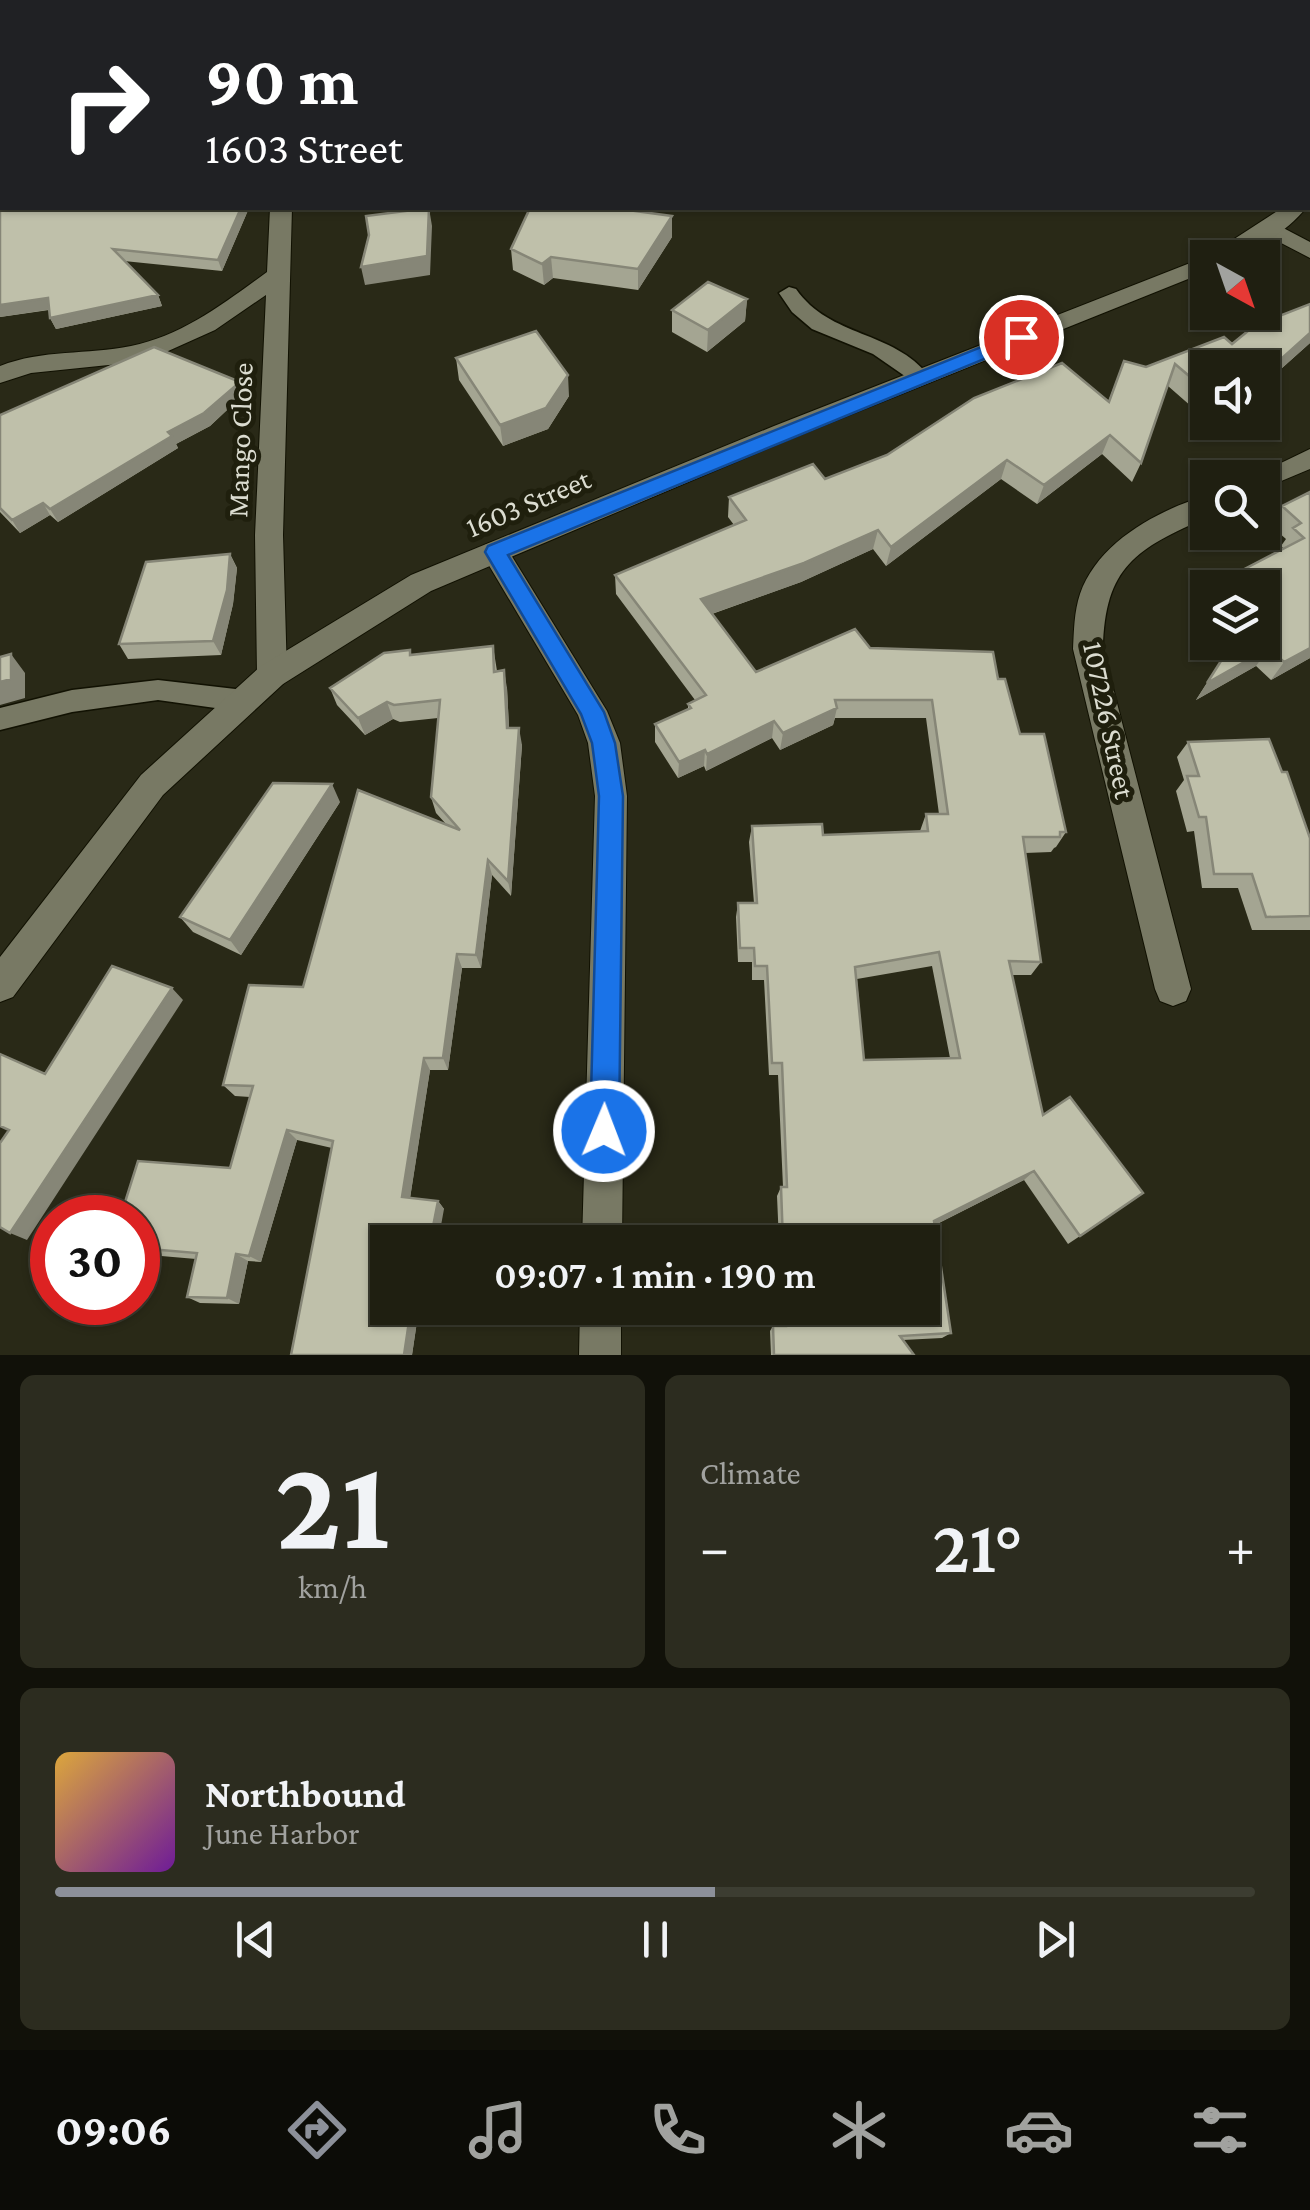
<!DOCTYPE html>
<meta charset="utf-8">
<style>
body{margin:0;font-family:"Crimson Pro",serif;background:#2c2c1f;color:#f1f3f6;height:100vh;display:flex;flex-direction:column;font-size:38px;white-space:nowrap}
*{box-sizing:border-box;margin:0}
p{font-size:32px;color:#a1a29f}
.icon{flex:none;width:55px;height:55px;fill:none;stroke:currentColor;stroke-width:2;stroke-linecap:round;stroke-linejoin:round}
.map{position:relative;height:1355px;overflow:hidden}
.details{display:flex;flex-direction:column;gap:20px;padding:20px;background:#111109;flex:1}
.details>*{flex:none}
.top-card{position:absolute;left:0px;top:0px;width:1310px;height:210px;box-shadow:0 2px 8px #0004,0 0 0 2px #3c3d31;background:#202124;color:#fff;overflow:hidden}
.needle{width:65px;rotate:140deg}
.controls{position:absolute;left:1190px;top:240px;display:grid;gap:20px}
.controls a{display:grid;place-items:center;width:90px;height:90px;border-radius:0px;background:#1f1f11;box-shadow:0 2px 8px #0004,0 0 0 2px #3c3d31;font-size:50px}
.speed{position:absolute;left:30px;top:1195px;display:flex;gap:20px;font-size:50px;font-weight:700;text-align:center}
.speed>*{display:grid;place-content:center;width:130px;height:130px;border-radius:50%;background:#1f1f11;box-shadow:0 2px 8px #0004,0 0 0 2px #3c3d31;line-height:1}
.speed .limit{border:15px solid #d22;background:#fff;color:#111}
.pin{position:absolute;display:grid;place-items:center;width:85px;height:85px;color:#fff;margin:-42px;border:5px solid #fff;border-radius:50%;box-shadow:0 2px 10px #0007}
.me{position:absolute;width:110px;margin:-55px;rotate:1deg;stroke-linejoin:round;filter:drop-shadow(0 0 8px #0008)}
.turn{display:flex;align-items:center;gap:35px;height:210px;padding:0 40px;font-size:45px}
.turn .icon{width:130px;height:130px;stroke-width:2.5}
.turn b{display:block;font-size:70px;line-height:85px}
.big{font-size:75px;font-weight:600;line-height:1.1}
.details .tile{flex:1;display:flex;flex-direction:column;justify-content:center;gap:15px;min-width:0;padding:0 35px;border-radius:15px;background:#2c2c1f}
.details .dial{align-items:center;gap:0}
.dial b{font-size:130px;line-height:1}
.song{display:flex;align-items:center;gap:30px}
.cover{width:120px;height:120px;border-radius:15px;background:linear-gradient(135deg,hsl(40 70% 55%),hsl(280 70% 35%))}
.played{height:10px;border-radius:5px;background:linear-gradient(90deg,#8c9099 55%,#3c3d31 55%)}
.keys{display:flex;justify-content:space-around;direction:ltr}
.heat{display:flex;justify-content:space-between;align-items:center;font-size:55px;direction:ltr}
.details .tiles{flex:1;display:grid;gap:20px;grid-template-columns:1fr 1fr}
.tile:last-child{grid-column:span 2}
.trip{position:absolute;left:370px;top:1225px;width:570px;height:100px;border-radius:0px;background:#1f1f11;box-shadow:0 2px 8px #0004,0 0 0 2px #3c3d31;font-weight:600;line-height:100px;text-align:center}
.menu{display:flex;height:160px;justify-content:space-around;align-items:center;background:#0c0c07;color:#a1a29f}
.menu .icon{width:70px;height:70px}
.menu .on{color:#8c9099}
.menu b{font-size:45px;color:#f1f3f6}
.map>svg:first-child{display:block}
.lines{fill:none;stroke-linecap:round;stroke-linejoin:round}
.service-casing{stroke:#111102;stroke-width:3}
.minor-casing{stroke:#111102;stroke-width:2}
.tertiary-casing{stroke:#111102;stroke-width:2}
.service{fill:#787964;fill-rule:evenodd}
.minor{fill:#787964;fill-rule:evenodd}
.tertiary{fill:#787964;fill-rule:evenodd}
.wall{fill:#a4a592;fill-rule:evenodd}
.shaded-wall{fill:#868677}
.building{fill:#bfc0aa;stroke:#868677;stroke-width:2.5;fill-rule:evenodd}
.route{fill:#1a73e8;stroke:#114b97;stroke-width:2.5}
.labels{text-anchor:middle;stroke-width:10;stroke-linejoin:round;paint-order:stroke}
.street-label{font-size:30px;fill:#dbdcd0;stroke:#1f1f0d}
</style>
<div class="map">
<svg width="1310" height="1355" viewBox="0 0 1310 1355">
<rect width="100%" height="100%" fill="#292917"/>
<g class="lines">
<g class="service-casing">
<path id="service" d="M789 287 796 289C830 338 893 330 929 376L926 381H912L873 354 812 329 792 312 779 293Z
M158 680 244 690 253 694 257 701 253 708 244 712 158 700 72 712 0 730V708L72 690Z"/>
</g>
<g class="minor-casing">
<path id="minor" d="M1310 36V48H1308V37Z
M270 208H292L283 535 287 675 283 684 272 687 261 684 257 675 255 535 266 295 215 330 157 356 128 363 31 373 0 383V366C43 349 87 355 131 346 182 336 226 302 267 272Z
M1270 221 1310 242V258L1262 233 1259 228Z
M1310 449V469L1262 489V478H1250Z
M1208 495V517C1136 549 1105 566 1103 649L1191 989 1186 1001 1173 1006 1160 1001 1155 989 1073 649C1074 631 1074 612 1080 594 1098 542 1158 510 1208 495Z
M495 541 505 545 607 711 620 743 627 796 622 1242H582L595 796 588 743 578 715 481 552 485 545Z
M580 1308H621V1355H579Z"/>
</g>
<g class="tertiary-casing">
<path id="tertiary" d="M1282 208H1306C1282 237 1244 258 1208 258V271L792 438 431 591 283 684 163 795 13 997 0 1002V957L141 775 261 666 411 575 774 426 1208 256Z"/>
</g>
<use href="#service" class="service"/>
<use href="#minor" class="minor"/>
<use href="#tertiary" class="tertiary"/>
</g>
<path class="wall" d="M0 0 249 208 222 271 124 261 158 295 162 306 56 329 50 318 49 310 0 317Z
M672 237 638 290 553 278 544 285 513 270 511 249Z
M747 299 745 321 707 352 672 332V310Z
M1310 304V343L1262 386 1208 368V421L1168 386 1141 463 1132 482 1102 454 1037 504 1001 479 886 566 873 549 801 582 712 614 756 672 870 648 998 679 1020 734 1066 832 1056 847 1054 848 1051 852 1025 853 1041 962 1031 975H1012L1043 1115 1080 1236 1068 1244 1024 1180 935 1225 951 1333 942 1338 903 1340 914 1355H771L770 1331 773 1326H782V1308H922V1242H779L777 1196 781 1187H783L778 1075H769L764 980H752V962H738L736 917 738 903H754L749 842 752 826 823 835 920 831 926 814H939L926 718H835L833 725 780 750 772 738 706 771 704 766 678 778 655 742V724L688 709V704L695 700 616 594 615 575 734 525 728 517 729 497 825 479 1108 402 1124 361 1146 367 1232 344ZM932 966 950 1058 864 1060 857 979Z
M456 358 569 396 548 429 503 446 459 380Z
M244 394 210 426 176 444 178 448 58 522 50 515 20 533 0 512V415Z
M1310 492V658L1271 680 1256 666 1196 700 1233 642H1262L1283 548 1281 546 1286 539 1270 525 1282 506Z
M230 554 237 568 233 604 221 655 128 659 119 644Z
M1208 588V621L1190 609 1201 591Z
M493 646 497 671 507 688 509 728 522 745 511 896 492 875 481 968H462L448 1070H430L410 1198 438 1201 444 1209 388 1242 419 1308 412 1355H291L332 1148 297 1140 261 1262 248 1261 239 1304 200 1303 187 1297 196 1259 138 1254V1218L230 1168 250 1097 235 1096 223 1085 303 987 446 824 436 813 431 797 438 718 400 722 393 719 365 735 337 705 330 688 412 655Z
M1188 742 1310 838V930H1252L1238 888H1202L1194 831 1187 832 1176 791 1184 780 1177 757Z
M340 802 241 955 193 932 180 917Z"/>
<path class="shaded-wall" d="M849 0H878L874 2H845Z
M241 208H249L222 271 218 260Z
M429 208 432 226 430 275 365 285 361 267Z
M672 216V237L638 290V269Z
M551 257 553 278 544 285 542 264Z
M158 295 162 306 56 329 50 318Z
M48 298 53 309 0 317V305Z
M747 299 745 321 707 352 708 330Z
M1310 333V343L1262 386V376Z
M568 375 569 396 548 429 503 446 500 425Z
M240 382 244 394 210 426 176 444 178 448 58 522 50 509 168 432Z
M1110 435 1102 454 1037 504 1044 485Z
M1007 460 1001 479 886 566 891 547Z
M43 503 50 515 20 533 12 520Z
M878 530 873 549 801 582 700 618 701 599Z
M230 554 237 568 233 604 221 655 213 641Z
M1269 648 1256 666 1196 700 1207 683Z
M1310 648V658L1271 680 1284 662Z
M11 654 25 673V698L0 705V682Z
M504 670 507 688 510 745 507 728Z
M387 702 393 719 365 735 358 718Z
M837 708 833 725 780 750 783 733Z
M774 721 772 738 706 771 707 754Z
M519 728 522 745 511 896 508 881Z
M705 750 704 766 678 778 679 762Z
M332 784 340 802 241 955 230 940Z
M488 860 492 875 481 968 476 955Z
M457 954 462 968 448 1070 443 1058Z
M172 988 183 1000 27 1240 10 1233Z
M424 1058 430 1070 409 1205 402 1197Z
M287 1130 297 1140 261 1262 249 1256Z
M1034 1171 1024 1180 927 1229 934 1221Z
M438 1201 444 1209 438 1242H430Z
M236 1254 248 1261 239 1304 227 1298Z
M411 1308H419L412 1355H404Z"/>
<path class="building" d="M0 0H387L385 2H2V208H241L218 260 113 249 158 295 50 318 48 298 0 305Z
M725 0H849L845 2H721Z
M1136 0H1192L1191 2H1134Z
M429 208 427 256 361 267 369 235 366 216Z
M530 208H613L672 216 638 269 551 257 542 264 511 249Z
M708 282 747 299 708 330 672 310Z
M1310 304V333L1262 376V368H1208V392L1175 364 1141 463 1110 435 1044 485 1007 460 891 547 878 530 804 563 701 599 756 672 855 629 870 648 993 652 998 679H1005L1020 734H1044L1066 832H1060V837H1023L1041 962 1009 961 1043 1115 1070 1097 1143 1193 1080 1236 1034 1171 934 1221 951 1333 900 1336 914 1355H774L773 1326H786V1308H922V1242H783L781 1187H787L782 1063H772L767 966H755L754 948H740L738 903H757L752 826 822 824 823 835 928 831 926 814H948L932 700H835L837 708 783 733 774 721 707 754 705 750 679 762 655 724 691 708 688 704 706 695 615 575 746 520 729 497 813 464 825 479 887 455 974 398 1062 363 1109 402 1124 361 1146 367 1224 337 1232 344 1254 326ZM939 952 960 1058 864 1060 855 967Z
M536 331 568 375 546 408 500 425 456 358Z
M154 347 240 382 204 413 168 432 172 436 50 509 43 503 12 520 0 508V415Z
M1310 492V648L1284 662 1269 648 1207 683 1233 642H1262V588H1208L1304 538 1293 528 1301 523 1282 506Z
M230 554 227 590 213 641 119 644 146 562Z
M493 646 494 672 504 670 507 728H519L508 881 488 860 476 955 457 954 443 1058H424L402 1197 438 1201 430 1242H388V1308H411L404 1355H291L333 1141 287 1130 249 1256 236 1254 227 1298 187 1297 197 1253 138 1248V1218H120L138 1161 230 1168 253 1086 223 1085 249 985 303 987 358 790 460 830 431 797 440 700 394 705 387 702 358 718 330 688 384 653 410 650V655Z
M11 654V679L0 682V657Z
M1269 739 1282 772H1287L1310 838V916L1266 917 1252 874H1214L1206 817H1199L1187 776H1199L1188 742Z
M273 783 332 784 230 940 180 917Z
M112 966 172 988 10 1233 0 1227V1143L9 1130 0 1126V1054L45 1074Z"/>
<path class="route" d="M1021 331 1028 333V341L508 555 604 712 615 743 623 796 619 1131 615 1141 604 1145 594 1141 590 1131 599 796 592 743 581 714 485 552 488 546Z"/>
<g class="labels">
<g class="street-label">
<text transform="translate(240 440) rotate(-88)" y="10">Mango Close</text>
<text transform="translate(528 503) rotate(-23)" y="10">1603 Street</text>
<text transform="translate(1109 720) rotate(78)" y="10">107226 Street</text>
</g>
</g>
</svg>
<div class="controls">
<a><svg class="needle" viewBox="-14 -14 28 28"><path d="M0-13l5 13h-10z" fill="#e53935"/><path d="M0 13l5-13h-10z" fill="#a1a29f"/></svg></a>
<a><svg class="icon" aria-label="sound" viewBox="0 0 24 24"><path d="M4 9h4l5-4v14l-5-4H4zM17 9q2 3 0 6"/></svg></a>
<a><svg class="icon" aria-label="search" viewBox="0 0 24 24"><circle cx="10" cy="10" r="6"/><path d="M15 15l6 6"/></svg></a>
<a><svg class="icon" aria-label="layers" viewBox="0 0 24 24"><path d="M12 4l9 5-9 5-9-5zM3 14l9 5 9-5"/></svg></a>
</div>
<div class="speed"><div class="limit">30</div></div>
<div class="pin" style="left:1021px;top:337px;background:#d93025"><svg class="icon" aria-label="arrive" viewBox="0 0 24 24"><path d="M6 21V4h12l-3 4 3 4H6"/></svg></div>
<svg class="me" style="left:604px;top:1131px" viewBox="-20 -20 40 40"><circle r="17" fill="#1a73e8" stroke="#fff" stroke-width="3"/><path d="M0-11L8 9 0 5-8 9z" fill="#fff"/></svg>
<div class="trip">09:07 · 1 min · 190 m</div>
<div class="top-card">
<div class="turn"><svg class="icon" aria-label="right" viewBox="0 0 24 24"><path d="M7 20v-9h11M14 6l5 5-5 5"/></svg><div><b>90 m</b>1603 Street</div></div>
</div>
</div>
<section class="details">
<div class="tiles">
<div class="tile dial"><b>21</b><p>km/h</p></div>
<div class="tile"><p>Climate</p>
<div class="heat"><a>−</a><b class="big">21°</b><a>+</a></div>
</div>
<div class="tile">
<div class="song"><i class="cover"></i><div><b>Northbound</b><p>June Harbor</p></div></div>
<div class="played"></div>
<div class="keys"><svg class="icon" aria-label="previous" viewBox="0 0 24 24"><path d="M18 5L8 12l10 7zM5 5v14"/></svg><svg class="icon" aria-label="pause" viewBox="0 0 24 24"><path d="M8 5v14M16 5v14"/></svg><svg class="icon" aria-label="next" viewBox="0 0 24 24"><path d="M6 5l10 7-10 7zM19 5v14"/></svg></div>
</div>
</div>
</section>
<nav class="menu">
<b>09:06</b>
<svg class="icon on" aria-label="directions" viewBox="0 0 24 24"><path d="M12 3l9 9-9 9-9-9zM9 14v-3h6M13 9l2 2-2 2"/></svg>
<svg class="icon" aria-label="music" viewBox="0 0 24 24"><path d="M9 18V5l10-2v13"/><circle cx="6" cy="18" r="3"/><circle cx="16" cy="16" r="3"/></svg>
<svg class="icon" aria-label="phone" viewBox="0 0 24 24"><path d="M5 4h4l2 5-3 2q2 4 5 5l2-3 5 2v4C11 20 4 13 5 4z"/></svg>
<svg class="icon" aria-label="climate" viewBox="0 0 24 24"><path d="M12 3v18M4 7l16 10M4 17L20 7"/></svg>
<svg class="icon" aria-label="car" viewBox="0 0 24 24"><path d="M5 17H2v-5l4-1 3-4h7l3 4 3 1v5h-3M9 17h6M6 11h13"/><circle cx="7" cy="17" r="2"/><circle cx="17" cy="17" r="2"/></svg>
<svg class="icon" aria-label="filters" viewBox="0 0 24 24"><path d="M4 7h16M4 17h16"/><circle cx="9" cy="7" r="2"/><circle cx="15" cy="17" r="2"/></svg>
</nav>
